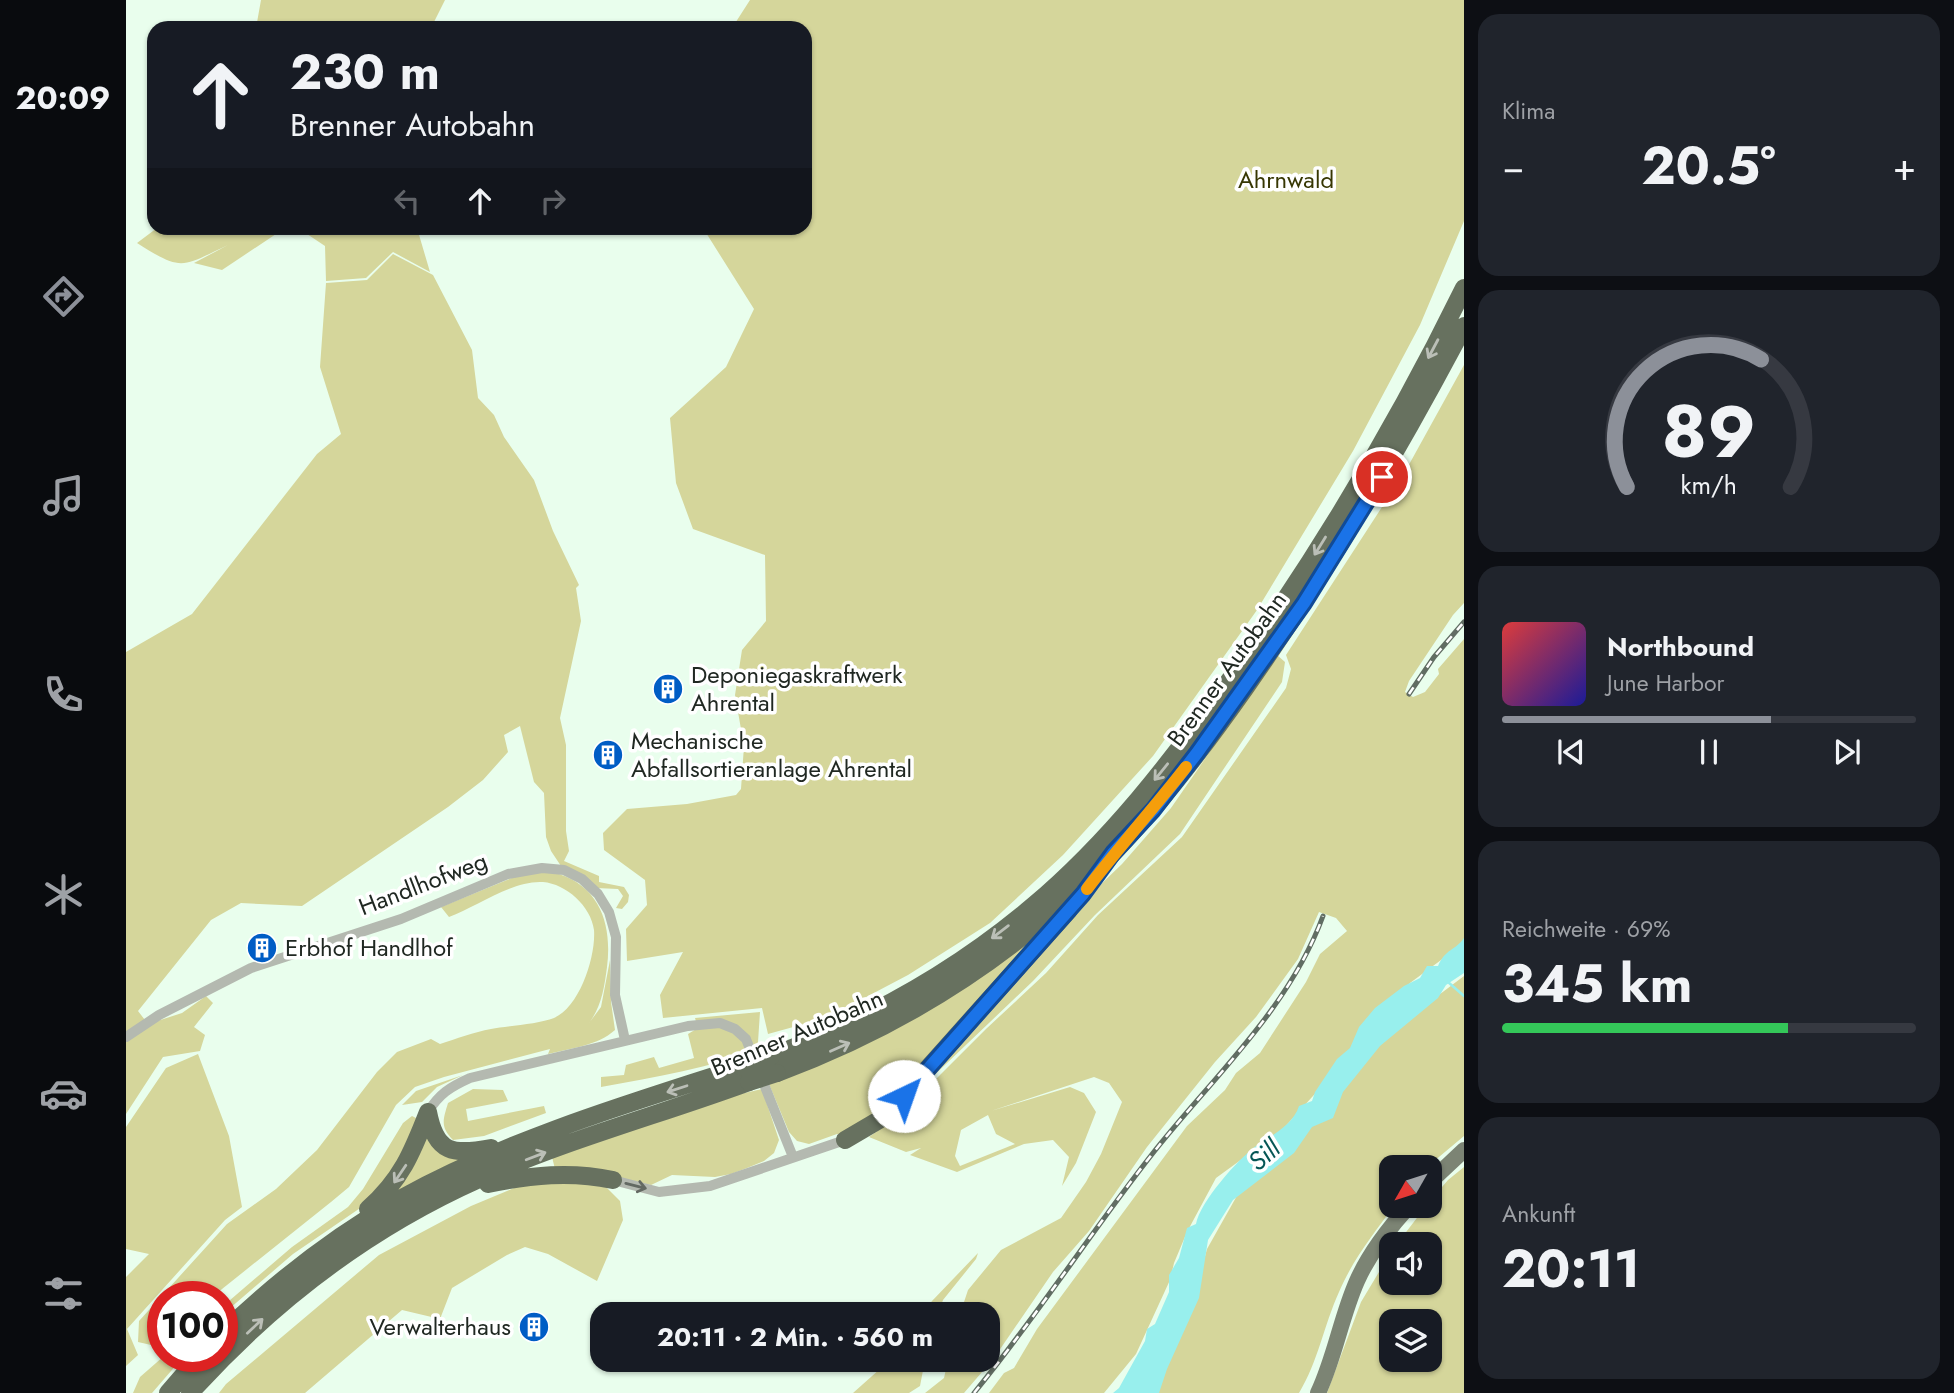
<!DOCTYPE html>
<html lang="de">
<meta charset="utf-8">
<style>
body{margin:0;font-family:Jost,sans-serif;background:#20242c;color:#f1f3f6;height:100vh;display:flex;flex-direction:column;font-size:26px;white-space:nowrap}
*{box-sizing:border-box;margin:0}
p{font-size:23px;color:#9ea1a6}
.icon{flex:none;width:38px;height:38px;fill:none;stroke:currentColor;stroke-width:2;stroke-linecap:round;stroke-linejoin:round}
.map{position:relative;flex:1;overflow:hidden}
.sheet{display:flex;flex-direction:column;gap:14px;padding:14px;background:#0d0f14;width:490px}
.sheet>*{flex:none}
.guide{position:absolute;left:21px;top:21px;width:665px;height:214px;border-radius:21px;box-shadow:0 2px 5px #0004;background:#171b24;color:#f1f3f6;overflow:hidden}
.needle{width:46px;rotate:231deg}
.tools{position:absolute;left:1253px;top:1155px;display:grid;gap:14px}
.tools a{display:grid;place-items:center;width:63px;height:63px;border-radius:14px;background:#171b24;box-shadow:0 2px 5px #0004;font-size:35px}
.speed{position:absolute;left:21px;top:1281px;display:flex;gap:14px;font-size:35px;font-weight:700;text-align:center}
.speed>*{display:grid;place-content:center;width:91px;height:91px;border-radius:50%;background:#171b24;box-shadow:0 2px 5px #0004;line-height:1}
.speed .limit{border:10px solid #d22;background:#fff;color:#111}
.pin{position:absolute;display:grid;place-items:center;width:60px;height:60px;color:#fff;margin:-30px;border:4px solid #fff;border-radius:50%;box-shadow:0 2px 7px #0007}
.me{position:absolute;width:77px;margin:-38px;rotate:42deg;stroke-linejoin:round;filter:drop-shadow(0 0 5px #0008)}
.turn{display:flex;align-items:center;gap:24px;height:147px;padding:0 28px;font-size:32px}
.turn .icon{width:91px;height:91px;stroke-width:2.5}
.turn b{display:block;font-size:49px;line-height:60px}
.lanes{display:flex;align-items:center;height:66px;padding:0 28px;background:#0003;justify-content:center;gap:35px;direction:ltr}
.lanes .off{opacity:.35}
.big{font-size:52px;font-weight:700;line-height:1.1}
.sheet .card{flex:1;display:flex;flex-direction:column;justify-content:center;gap:10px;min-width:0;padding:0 24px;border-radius:21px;background:#20242c}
.sheet .dial{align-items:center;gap:0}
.dial svg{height:182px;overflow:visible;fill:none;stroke:#363941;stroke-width:7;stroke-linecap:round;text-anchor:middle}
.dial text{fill:#f1f3f6;stroke:none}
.song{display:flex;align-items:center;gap:21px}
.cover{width:84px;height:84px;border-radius:10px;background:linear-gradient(135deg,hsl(0 70% 55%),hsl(240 70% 35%))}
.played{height:7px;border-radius:4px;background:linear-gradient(90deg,#8c9099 65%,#363941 65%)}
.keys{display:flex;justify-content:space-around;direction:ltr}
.heat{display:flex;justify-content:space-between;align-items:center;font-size:38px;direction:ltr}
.charge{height:10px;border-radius:5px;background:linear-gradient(90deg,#34c759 69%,#363941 0)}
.trip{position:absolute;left:464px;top:1302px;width:410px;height:70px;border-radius:21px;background:#171b24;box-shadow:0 2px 5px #0004;font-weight:700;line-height:70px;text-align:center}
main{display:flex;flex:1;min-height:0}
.tabs{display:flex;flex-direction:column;width:126px;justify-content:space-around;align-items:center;background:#090b0e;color:#9ea1a6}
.tabs .icon{width:49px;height:49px}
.tabs .on{color:#8c9099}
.tabs b{font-size:32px;color:#f1f3f6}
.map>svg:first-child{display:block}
.green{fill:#d5d69b;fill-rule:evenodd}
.water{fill:#98efed}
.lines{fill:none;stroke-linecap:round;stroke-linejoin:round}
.stream{stroke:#98efed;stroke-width:2.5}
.street{stroke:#b4b9b0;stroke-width:10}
.primary{stroke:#7c8474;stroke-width:16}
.highway{stroke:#67715f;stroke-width:18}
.rail-casing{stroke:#616d63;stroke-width:5}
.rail{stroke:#fff;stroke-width:2.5;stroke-dasharray:8;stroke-linecap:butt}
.highway-bridge{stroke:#67715f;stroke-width:18}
.oneway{stroke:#bbbfb7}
.oneway2{stroke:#636962}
.route-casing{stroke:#114b97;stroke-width:18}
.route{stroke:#1a73e8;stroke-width:12}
.slow{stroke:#f59e0b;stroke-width:12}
.labels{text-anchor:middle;stroke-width:7;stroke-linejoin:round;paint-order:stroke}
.park-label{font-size:24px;fill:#373703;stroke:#fff}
.street-label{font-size:24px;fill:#202822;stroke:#fff}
.poi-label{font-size:24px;fill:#202822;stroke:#fff;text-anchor:start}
.water-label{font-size:26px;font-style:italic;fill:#055655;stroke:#fff}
</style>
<main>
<nav class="tabs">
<b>20:09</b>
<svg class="icon on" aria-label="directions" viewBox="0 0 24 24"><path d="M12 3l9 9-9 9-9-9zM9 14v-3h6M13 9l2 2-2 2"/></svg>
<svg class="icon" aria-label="music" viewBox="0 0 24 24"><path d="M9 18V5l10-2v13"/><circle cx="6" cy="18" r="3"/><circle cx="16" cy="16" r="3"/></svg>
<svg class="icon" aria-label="phone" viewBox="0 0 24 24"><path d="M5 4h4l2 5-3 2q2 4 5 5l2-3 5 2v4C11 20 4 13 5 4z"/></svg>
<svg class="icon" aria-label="climate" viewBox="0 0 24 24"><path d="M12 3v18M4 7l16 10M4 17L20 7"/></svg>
<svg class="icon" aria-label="car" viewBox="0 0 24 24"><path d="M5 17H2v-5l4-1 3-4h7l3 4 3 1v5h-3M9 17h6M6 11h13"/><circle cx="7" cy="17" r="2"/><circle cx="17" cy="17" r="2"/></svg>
<svg class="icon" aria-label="filters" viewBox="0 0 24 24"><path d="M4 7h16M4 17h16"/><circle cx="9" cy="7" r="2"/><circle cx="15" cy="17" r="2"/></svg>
</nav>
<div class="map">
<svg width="1338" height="1393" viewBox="0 0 1338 1393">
<rect width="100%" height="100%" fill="#e9feed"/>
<path class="green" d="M135 0H319L305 28H130Z
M624 0H1338V221L1294 325 1227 451 1131 610 1027 756 937 855 864 923 782 975 725 1005 689 1021 642 1034 636 1008 537 1018 534 995 557 952 501 961 500 929 521 905 519 880 478 850 477 833 501 809 561 804 610 795 615 789 618 746 609 695 616 650 640 621 639 555 567 529 550 483 544 418 600 367 628 309 577 228H679V28H606Z
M31 228H159L96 270 68 263 102 245C55 267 57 272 11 243Z
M172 228H291L304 272 267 252 240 278 200 281 199 246Z
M267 254 307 275 346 350 352 398 368 415 378 437 408 480 427 531 453 585 450 588 455 621 434 718 440 745V831L443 851 438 861 473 876V882L498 887 503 895 502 902 496 909 490 908 497 896 492 889 470 888 435 866 425 851 420 837 418 793 408 782 394 726 378 735 382 752 357 780 322 807 176 906 115 903 85 920 12 1011 22 1024 56 1013 80 996 87 1003 68 1027 79 1035 74 1051 37 1057 0 1114V652L66 614 191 454 215 434 194 367 200 283 241 280Z
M1338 365V603L1327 615 1283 681 1279 692 1287 697 1299 692 1313 674 1312 669 1338 639V943L1284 983 1197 1085 1156 1130 1090 1178 1061 1232 1048 1263 1044 1280 1010 1354 978 1393H863L878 1373 888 1368 911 1329 1061 1126 1099 1090 1110 1073 1134 1053 1180 982 1194 954 1221 931 1210 918 1193 912 1172 959 1130 1017 1089 1062 1021 1147 963 1231 927 1272 868 1358 838 1393H799L818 1378 822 1360H861V1314H834L842 1290 875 1250 935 1218 960 1182 975 1154 996 1102 983 1083 968 1077 865 1111 944 1087 958 1093 970 1112 950 1163 936 1186 943 1157 927 1140 898 1144 831 1172 784 1155 795 1148 780 1152 743 1137 776 1113 860 1029 920 973 972 915 1056 837 1160 688 1165 669 1160 655 1280 470ZM862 1115 870 1134 889 1144 834 1166 829 1156 835 1130Z
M1151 655 1159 662 1156 682 1054 834 969 915 907 981 755 1126 718 1135 711 1134 683 1144 671 1141 663 1132 643 1084 890 950 942 916 996 864 1045 808Z
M412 872C418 873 427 872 433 874 476 888 486 928 481 967 478 990 475 1009 460 1027L475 1007 484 960 485 1002 489 1030C471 1046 445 1048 422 1054L424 1049 318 1077 289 1087 270 1105 223 1187 205 1202 86 1297H37V1335L25 1345 12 1342 13 1321 101 1224 150 1189 191 1150 251 1072 271 1052 305 1039 314 1044C330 1039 348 1032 365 1029 382 1026 413 1024 428 1018 454 1007 470 956 468 930 465 906 440 884 417 882 387 880 350 907 323 917L315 907 393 875Z
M1338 976V1136L1301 1167H1265V1206H1268C1248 1233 1226 1261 1213 1292 1198 1325 1192 1362 1173 1393H1029L1064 1312 1081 1249 1117 1185 1261 1034Z
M634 1012 632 1042 636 1048C584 1068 530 1077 475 1087V1077L498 1075 500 1065 528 1057 533 1068 568 1058 562 1034 572 1028 569 1018Z
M72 1054 103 1136 116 1207 99 1220 1 1329 12 1355 0 1366V1277L23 1254 0 1249V1127L40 1068Z
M337 1075 311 1087 296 1102 276 1105 290 1091Z
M347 1089 377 1090 382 1101 340 1109 342 1121 418 1106 420 1113 358 1136 327 1140C314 1127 317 1120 322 1103Z
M636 1089 653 1140 648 1153 638 1161 621 1168 605 1174 589 1177 546 1175 525 1185 470 1172 429 1169 426 1157 610 1095Z
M286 1116 290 1118 292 1124 283 1152 243 1202 167 1254 96 1315V1307L166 1247 222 1207 237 1189 277 1123Z
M301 1125 342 1157 255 1202Z
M1338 1167V1393H1201L1235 1302 1265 1252V1283H1304V1244H1271L1300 1206H1304V1201L1322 1180ZM1265 1321H1304V1360H1265Z
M417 1176 476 1183 494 1201 497 1220 471 1281 422 1254 399 1247 381 1255 326 1288 314 1319 276 1310 179 1393H93L100 1384 253 1255 345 1206Z
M852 1253 850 1259 817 1300 812 1314H796L806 1301Z
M38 1356H58L26 1393H7L14 1377Z
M764 1360H799L794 1386 783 1393H727Z"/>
<path class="water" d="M1338 938V973L1320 985 1312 998 1254 1046 1217 1092 1207 1118 1186 1127 1168 1153 1107 1200 1082 1240 1073 1298 1041 1369 1033 1393H987L993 1388 1019 1341 1021 1329 1029 1324 1043 1292V1275L1053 1258 1061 1228 1070 1224C1074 1202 1112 1159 1130 1146 1145 1136 1167 1125 1173 1106L1186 1101 1189 1092 1211 1059 1224 1048 1233 1027 1249 1008 1278 986 1294 978 1301 966H1312C1320 948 1329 951 1338 938Z"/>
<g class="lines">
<path class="stream" d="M1322 982 1338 996"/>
<path class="street" d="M0 1037 33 1015 125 968 275 919 382 874 416 868 438 870 456 879 472 894 483 912 490 937 489 995 499 1040
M302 1112C313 1094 324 1087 344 1078L562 1026 594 1023 609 1029 620 1039 667 1157
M487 1180 533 1192 584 1186 719 1140"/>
<path class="primary" d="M1304 1182 1338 1150
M1192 1393C1209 1357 1215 1317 1231 1281 1244 1252 1262 1229 1283 1206"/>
<path class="highway" d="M645 1056C741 1021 830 971 907 906 984 841 1045 762 1103 681 1192 557 1271 425 1338 288
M651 1073C748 1037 840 985 919 918 997 852 1061 771 1120 687 1201 572 1272 451 1338 326
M302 1112C310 1154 327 1155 365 1148
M719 1140 753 1120 769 1105 943 910
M362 1184C405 1175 445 1171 487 1180
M242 1209C275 1180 286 1153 302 1112
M96 1334C150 1282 209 1236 274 1199 381 1140 500 1104 616 1067
M42 1393 74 1356
M64 1393C146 1302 241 1229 353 1179 440 1140 533 1115 623 1082"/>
<g class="rail-casing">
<path id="rail" d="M1283 694 1308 657 1338 622
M848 1393C911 1316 965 1232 1027 1153 1087 1077 1163 1009 1197 916"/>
</g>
<use href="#rail" class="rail"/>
<path class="highway-bridge" d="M616 1067 645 1056
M623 1082 651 1073"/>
</g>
<defs><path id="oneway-shaft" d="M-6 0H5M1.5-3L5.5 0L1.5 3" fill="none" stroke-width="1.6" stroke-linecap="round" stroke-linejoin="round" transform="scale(1.75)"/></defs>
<g class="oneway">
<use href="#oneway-shaft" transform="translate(1307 349) rotate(118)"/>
<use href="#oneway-shaft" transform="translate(1194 546) rotate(122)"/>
<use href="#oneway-shaft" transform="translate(1035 772) rotate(129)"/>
<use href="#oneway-shaft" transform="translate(874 932) rotate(143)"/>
<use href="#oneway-shaft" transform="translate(714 1047) rotate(-24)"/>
<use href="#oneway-shaft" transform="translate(551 1089) rotate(162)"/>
<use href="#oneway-shaft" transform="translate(410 1156) rotate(-21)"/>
<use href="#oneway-shaft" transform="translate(274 1174) rotate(124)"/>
<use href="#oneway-shaft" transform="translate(129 1326) rotate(-43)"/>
</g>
<use class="oneway2" href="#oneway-shaft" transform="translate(510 1186) rotate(14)"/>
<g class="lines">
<g class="route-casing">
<path id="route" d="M778 1096 957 894 987 853 1027 810 1071 753 1178 603 1256 477"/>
</g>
<use href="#route" class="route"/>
<path class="slow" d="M961 889C993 847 1028 808 1060 767"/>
</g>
<defs>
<g id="building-disc" transform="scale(1.575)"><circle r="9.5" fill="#005dc5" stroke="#fff"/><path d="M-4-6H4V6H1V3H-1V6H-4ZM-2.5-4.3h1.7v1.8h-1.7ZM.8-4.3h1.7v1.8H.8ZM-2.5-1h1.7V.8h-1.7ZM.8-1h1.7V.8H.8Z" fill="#fff"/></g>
</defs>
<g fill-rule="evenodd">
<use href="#building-disc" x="542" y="689"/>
<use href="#building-disc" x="482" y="755"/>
<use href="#building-disc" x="136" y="948"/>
<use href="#building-disc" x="408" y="1327"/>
</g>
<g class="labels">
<g class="park-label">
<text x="1160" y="188">Ahrnwald</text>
</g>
<g class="street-label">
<text transform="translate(1101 669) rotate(-54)" y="8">Brenner Autobahn</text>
<text transform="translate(297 884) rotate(-21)" y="8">Handlhofweg</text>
<text transform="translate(671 1033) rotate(-23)" y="8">Brenner Autobahn</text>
</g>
<g class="poi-label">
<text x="565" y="683">Deponiegaskraftwerk<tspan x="565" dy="28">Ahrental</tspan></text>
<text x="505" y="749">Mechanische<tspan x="505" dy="28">Abfallsortieranlage Ahrental</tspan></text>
<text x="159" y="956">Erbhof Handlhof</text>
<text x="385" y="1335" text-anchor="end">Verwalterhaus</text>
</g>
<g class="water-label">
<text transform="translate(1138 1155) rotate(-41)" y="9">Sill</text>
</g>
</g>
</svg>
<div class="tools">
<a><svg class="needle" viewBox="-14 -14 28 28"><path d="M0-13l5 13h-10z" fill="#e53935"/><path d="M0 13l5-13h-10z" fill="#9ea1a6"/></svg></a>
<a><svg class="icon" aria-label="sound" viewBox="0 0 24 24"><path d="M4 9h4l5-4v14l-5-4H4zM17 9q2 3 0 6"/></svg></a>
<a><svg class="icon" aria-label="layers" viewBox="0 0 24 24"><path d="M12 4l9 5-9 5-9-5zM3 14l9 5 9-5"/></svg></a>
</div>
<div class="speed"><div class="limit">100</div></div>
<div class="pin" style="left:1256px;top:477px;background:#d93025"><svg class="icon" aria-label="arrive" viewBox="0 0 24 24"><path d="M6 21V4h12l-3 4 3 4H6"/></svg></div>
<svg class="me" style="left:778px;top:1096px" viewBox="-20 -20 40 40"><circle r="19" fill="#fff"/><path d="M0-13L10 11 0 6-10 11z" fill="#1a73e8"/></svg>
<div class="trip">20:11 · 2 Min. · 560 m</div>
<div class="guide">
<div class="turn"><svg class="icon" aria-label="ahead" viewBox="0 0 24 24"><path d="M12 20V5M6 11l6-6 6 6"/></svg><div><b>230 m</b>Brenner Autobahn</div></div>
<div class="lanes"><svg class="icon off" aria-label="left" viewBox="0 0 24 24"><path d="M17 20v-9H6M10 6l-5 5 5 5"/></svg><svg class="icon" aria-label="ahead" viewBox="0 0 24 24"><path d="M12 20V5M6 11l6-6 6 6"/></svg><svg class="icon off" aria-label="right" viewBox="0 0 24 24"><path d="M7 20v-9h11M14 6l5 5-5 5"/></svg></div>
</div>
</div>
<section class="sheet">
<div class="card"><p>Klima</p>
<div class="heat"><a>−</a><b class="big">20.5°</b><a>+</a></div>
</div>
<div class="card dial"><svg viewBox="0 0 100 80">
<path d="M14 69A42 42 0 1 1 86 69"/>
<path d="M14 69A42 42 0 0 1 73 13" stroke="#8c9099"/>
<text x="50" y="56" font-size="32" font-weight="700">89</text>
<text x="50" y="72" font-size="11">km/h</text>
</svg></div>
<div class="card">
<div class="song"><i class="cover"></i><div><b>Northbound</b><p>June Harbor</p></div></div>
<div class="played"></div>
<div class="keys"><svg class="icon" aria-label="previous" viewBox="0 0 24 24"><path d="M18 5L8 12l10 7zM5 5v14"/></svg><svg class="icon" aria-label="pause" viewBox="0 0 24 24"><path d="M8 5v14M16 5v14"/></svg><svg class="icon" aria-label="next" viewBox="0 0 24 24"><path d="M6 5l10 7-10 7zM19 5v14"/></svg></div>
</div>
<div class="card"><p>Reichweite · 69%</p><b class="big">345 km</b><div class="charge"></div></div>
<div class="card"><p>Ankunft</p><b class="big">20:11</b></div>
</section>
</main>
